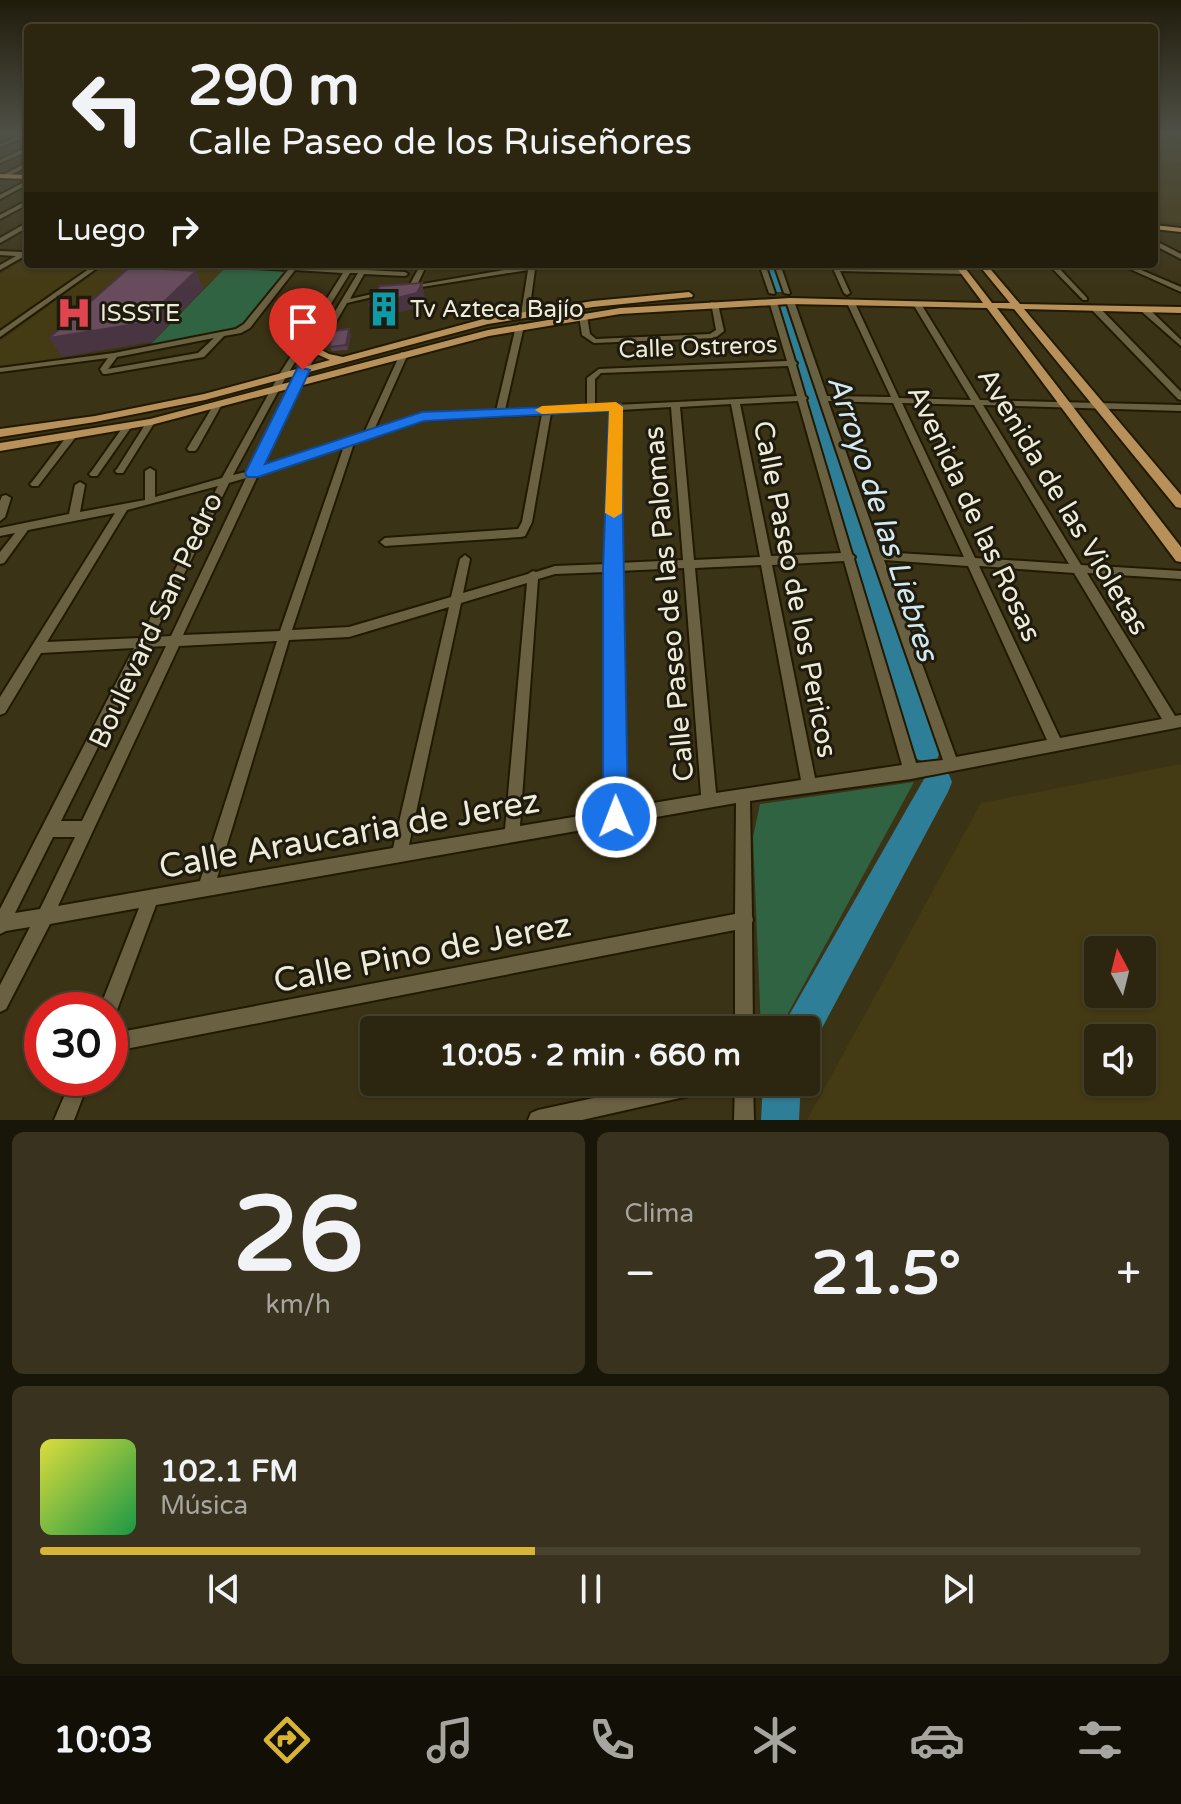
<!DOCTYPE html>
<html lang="es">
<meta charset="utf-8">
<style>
body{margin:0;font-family:"Varela Round",sans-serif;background:#38321e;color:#f1f3f6;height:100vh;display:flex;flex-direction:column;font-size:30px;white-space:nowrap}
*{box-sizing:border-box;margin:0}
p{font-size:26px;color:#a6a59f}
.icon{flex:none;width:44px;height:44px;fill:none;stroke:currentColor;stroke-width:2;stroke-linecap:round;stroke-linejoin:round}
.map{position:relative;height:1120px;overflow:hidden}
.panel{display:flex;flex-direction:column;gap:12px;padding:12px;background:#181509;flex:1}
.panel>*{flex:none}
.top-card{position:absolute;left:24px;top:24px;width:1134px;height:244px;border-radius:8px;box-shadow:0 2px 6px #0004,0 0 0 2px #484330;background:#2c2610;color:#f1f3f6;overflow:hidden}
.needle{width:52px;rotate:353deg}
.fabs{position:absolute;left:1084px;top:936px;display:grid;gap:16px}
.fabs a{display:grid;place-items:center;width:72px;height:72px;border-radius:8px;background:#2c2610;box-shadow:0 2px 6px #0004,0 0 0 2px #484330;font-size:40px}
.speed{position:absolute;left:24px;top:992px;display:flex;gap:16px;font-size:40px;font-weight:700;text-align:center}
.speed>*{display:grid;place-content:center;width:104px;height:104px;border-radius:50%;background:#2c2610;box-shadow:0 2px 6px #0004,0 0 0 2px #484330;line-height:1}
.speed .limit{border:12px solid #d22;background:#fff;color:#111}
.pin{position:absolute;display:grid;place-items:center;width:68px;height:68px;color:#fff;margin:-82px -34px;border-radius:50% 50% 50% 0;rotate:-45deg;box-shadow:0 0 8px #0007}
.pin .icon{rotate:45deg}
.me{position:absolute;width:88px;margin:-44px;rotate:359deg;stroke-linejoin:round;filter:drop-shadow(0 0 6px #0008)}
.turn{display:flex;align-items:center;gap:28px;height:168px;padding:0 32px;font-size:36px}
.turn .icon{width:104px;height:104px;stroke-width:2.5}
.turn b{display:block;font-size:56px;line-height:68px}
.then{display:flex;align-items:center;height:76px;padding:0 32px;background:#0003;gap:16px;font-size:30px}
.big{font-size:60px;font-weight:800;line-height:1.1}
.panel .tile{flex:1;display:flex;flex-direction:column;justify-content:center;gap:12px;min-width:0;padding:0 28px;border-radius:12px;background:#38321e}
.panel .dial{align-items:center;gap:0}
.dial b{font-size:104px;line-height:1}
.song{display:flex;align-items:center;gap:24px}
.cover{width:96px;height:96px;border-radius:12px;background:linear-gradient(135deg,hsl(60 70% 55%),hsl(140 70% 35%))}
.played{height:8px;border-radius:4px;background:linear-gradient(90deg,#d7b434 45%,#484330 45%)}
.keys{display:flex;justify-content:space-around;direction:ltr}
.heat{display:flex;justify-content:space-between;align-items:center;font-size:44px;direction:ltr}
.panel .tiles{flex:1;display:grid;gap:12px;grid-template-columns:1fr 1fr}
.tile:last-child{grid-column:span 2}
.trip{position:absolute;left:360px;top:1016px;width:460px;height:80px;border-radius:8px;background:#2c2610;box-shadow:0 2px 6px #0004,0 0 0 2px #484330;font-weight:800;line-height:80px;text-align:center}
.tabs{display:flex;height:128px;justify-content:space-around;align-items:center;background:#120f06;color:#a6a59f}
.tabs .icon{width:56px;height:56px}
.tabs .active{color:#d7b434}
.tabs b{font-size:36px;color:#f1f3f6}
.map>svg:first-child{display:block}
.built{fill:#443a13;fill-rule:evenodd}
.green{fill:#306342}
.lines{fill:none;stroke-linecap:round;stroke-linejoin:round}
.river{fill:#2f7e97;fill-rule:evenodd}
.minor-casing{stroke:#221a00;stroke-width:4}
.major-casing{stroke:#221a00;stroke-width:4}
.minor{fill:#6a6142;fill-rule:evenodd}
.major{fill:#b7905a;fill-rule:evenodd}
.wall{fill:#594151}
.shaded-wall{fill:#493542}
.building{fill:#684c5e;stroke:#493542;stroke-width:2}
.route{fill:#1a73e8;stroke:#114b97;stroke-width:2}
.slow{fill:#f59e0b}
.labels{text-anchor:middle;stroke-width:6;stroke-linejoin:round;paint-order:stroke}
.far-poi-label{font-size:24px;fill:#efebd9;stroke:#1e1b0e;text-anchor:start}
.far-street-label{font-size:24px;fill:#efebd9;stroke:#1e1b0e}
.street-label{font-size:28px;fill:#efebd9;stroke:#1e1b0e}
.water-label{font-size:30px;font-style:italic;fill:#d2e9f2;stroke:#1e1b0e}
.near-street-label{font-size:34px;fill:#efebd9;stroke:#1e1b0e}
</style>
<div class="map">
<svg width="1181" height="1120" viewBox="0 0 1181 1120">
<rect width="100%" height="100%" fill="#3b3315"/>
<path class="built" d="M1154 133H1181V223L1154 221Z
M26 258 28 264H94L0 330V274Z
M106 264 226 267 204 289 140 285 59 359 0 366V341Z
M1181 764V1120H807L981 803ZM1142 950V994H1098V950ZM1142 1038V1082H1098V1038Z"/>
<path class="green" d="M226 267 287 270 241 328 147 348Z
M914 782 779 1030H761L753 837 760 804Z"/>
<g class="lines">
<path class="river" d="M762 264H776L785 289 783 292H773Z
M783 301 790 305 941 750 937 759 927 763 917 759 913 750 776 305Z
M938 768 948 772 952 782 948 792 814 1043 806 1046V1030H783L788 1017 928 772Z
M763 1082H801L799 1120H761Z"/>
<g class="minor-casing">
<path id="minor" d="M26 133H28V136L0 147V144Z
M26 148H28V151L0 163V160Z
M28 162V166L6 177 1 176Z
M28 180V184L0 199V195Z
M28 200V204L0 219V215Z
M28 222V227L0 243V238Z
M1154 240 1181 254V259L1154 245Z
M28 249V254L0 270V265L16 256 0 255V251L22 252Z
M96 264H103L0 337V331Z
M214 264 291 266 293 264H299L298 266 346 269 349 264H355L352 269 360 270 364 264H370L367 270 405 272 408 274 405 276 364 274 350 299 386 291 389 293 347 303 299 385 261 467 364 433 401 352 408 354 374 430 422 414 496 411 516 326 520 324 524 326 505 410 587 406V378L599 369 787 361 769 301 776 299 795 361 797 363 796 365 805 396 807 398 806 400 852 554 855 557 854 559 916 763 943 760 872 556 786 301 787 299 794 301 827 396 891 397 847 303 851 301 855 303 899 398 971 400 913 304 917 302 921 304 980 400 1181 405V411L983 405 1081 565 1181 571V579L1087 573 1175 716 1181 715V727L911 779 750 801 752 916 753 920 752 923 753 1030H735V930L110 1052V1034L735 914 736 803 156 905 117 1010 114 1016 110 1018V1010H99L139 908 50 924 6 1009 0 1012V985L30 927 6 931 0 934V909L134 648 41 653 5 713 0 715V697L115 513 28 530 4 563 0 564V552L15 533 0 536V528L69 514 75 485 80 482 85 485 80 512 145 500V471L150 468 155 471V497L222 478 279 375 343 273 295 270 250 328 241 333 224 336 204 357 106 374H103L100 369 108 358 0 372V368L114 353 236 329 244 324 288 270 217 266ZM350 273H358L291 385 250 471 233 475 287 375ZM214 338 198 353 108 369 117 357ZM788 366 797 396 595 406V379L601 373ZM798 401 841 553 771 556 740 404ZM828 401 893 403 964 557 881 552ZM902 403 974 405 1069 564 975 558ZM731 404 760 557 694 560 680 407ZM671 407 683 560 618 563 620 410ZM612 410 607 564 555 566 536 572 533 571 528 574 463 593 470 559 465 555 460 559 451 597 349 627 292 630 354 443 423 420 542 414 522 522 518 529 385 538 380 542 385 546 521 537 525 536 532 522 551 413ZM344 446 280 631 183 635 258 475ZM246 478 171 636 153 637 229 483ZM218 486 140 638 47 642 127 510ZM884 560 968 566 1047 740 956 757ZM844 561 902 765 815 778 772 565ZM761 565 801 780 716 793 695 568ZM979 566 1074 573 1162 719 1060 738ZM684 568 701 795 623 808 618 571ZM606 572 609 811 520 826 538 579 555 574ZM527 583 505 829 409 845 461 603ZM449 607 393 848 217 878 289 640 349 637ZM277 641 200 881 58 906 179 646ZM166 646 82 821H61L148 647ZM53 837H75L40 909 15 913Z
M421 264H427L417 285 528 266 529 264H557L535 269 529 314 525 316 521 314 528 270 409 289 408 288Z
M759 264H765L775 293 774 294 769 293Z
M774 264H780L790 293 789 294 784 293Z
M831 264H837L838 267 964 270 967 272 964 274 840 271 850 293 847 295 844 293Z
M1048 264H1055L1087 298V300H1083Z
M1119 264H1127L1181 287V292Z
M711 302 718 304 724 331 715 338 594 343 582 335 579 316 583 314 587 316 590 334 596 339 710 334 716 330Z
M1092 306H1098L1181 392V400L1178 399 1092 310Z
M1141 307H1147L1181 340V346L1141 311Z
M217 403 221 406 197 449 195 451H189L187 449 213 406Z
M151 419 155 422 123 473H117L115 471 117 469 148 420Z
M128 423 132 426 97 476H91L89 474 91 472 125 424Z
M70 435 75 438 38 486H32L30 484 32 482 67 436Z
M6 495 11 498 5 517 0 521V501L2 496Z
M72 1078H90L74 1120H54Z
M668 1082H720L718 1089 711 1091 582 1120H528L531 1113 538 1110Z
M735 1082H753L754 1120H734Z"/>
</g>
<g class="major-casing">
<path id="major" d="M0 174 28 175V179L0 178Z
M1154 225 1181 228V232L1154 229Z
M954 264H962L992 303H1010L978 264H986L1020 304 1181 307V313L1024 309 1181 495V508L1176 507 1014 309 997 308 1181 547V562L1176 561 987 308 790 304 620 314 489 336 151 425 0 451V443L150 419 488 330 620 308 790 298 983 303Z
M689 292 693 295 692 297 593 307 488 324 205 400 95 422 0 437V429L95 416 204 394 330 360 312 352V348L316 347 329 354 343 357 487 318 593 301Z"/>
</g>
<use href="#minor" class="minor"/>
<use href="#major" class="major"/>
</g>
<path class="wall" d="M351 334 348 350 332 351 330 347Z"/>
<path class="shaded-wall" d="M196 271 204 289 152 342 62 357 49 338Z
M422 283 425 297 420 307 373 319 369 305Z
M349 329 351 334 348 350 346 345Z"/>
<path class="building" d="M130 267 196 271 142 323 49 338Z
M422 283 417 293 369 305 380 286Z
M349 329 346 345 330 347 333 331Z"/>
<linearGradient id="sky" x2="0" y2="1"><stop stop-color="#201c0c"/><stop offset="0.46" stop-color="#4f5046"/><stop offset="1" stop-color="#4f5046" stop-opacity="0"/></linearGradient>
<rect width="1181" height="290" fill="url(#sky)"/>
<path class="route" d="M298 367 310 370 265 464 422 412 621 404 628 817 624 826 616 830 607 826 603 817V568L609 411 424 421 258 477H247L245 473Z"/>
<path class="slow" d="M616 402 623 407 622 513 614 518 605 513 609 411 542 414 535 410 542 406Z"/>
<defs>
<g id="building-bare" transform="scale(2.76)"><path d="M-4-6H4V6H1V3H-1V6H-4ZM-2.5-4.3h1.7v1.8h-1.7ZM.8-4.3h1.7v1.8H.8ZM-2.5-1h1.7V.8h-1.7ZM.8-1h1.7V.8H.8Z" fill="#0f9aa8" stroke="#1e1b0e" stroke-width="2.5" paint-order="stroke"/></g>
<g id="hospital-bare" transform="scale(2.76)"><path d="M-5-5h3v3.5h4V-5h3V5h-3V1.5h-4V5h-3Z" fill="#e0444e" stroke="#1e1b0e" stroke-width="2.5" paint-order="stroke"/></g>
</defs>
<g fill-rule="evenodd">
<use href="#building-bare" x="384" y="309"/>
<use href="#hospital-bare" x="74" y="313"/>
</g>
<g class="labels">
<g class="far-poi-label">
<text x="410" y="317">Tv Azteca Bajío</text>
<text x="100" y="321">ISSSTE</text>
</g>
<g class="far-street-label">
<text transform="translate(698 347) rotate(-2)" y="8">Calle Ostreros</text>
</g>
<g class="street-label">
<text transform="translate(1064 501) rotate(59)" y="10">Avenida de las Violetas</text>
<text transform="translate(975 513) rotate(65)" y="10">Avenida de las Rosas</text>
<text transform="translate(796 589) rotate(79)" y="10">Calle Paseo de los Pericos</text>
<text transform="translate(668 604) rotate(-95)" y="10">Calle Paseo de las Palomas</text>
<text transform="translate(155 620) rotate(-65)" y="10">Boulevard San Pedro</text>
</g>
<g class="water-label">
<text transform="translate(883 518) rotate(72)" y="10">Arroyo de las Liebres</text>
</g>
<g class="near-street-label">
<text transform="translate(349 833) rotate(-10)" y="12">Calle Araucaria de Jerez</text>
<text transform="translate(422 952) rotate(-11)" y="12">Calle Pino de Jerez</text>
</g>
</g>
</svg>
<div class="fabs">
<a><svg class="needle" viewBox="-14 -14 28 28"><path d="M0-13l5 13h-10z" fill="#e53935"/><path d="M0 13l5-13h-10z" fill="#a6a59f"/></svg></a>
<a><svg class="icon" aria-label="sound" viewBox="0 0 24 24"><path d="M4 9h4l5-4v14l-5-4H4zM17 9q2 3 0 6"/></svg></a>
</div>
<div class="speed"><div class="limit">30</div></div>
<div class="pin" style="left:303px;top:370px;background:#d93025"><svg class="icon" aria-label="arrive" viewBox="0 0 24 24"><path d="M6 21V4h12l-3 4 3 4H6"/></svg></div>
<svg class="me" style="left:616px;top:817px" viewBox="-20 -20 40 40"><circle r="17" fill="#1a73e8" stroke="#fff" stroke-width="3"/><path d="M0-11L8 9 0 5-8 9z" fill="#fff"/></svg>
<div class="trip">10:05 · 2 min · 660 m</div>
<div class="top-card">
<div class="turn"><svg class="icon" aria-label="left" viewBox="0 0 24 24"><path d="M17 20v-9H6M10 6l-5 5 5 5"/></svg><div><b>290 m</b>Calle Paseo de los Ruiseñores</div></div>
<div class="then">Luego<svg class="icon" aria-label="right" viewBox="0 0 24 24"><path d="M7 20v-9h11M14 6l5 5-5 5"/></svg></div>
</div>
</div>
<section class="panel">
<div class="tiles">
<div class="tile dial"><b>26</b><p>km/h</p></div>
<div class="tile"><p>Clima</p>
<div class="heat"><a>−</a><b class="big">21.5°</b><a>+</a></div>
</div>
<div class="tile">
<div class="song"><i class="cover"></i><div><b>102.1 FM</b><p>Música</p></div></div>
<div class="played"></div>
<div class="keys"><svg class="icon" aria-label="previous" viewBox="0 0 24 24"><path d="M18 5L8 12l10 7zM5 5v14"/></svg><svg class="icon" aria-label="pause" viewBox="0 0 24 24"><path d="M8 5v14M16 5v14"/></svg><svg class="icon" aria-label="next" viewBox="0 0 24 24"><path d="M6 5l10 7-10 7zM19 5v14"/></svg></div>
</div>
</div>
</section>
<nav class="tabs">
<b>10:03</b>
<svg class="icon active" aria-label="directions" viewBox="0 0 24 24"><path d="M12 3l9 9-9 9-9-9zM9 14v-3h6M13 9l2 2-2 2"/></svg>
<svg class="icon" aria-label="music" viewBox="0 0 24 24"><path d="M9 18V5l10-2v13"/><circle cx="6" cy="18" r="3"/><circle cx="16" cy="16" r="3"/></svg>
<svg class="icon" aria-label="phone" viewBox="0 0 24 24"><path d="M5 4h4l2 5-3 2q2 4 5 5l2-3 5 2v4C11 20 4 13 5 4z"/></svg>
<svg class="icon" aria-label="climate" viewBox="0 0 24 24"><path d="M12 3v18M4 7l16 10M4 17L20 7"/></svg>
<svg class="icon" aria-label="car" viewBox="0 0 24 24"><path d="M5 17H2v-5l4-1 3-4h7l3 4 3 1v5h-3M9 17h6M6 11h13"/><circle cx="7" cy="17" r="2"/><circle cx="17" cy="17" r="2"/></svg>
<svg class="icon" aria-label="filters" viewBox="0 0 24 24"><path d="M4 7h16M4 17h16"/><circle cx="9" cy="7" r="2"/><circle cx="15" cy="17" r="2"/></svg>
</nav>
